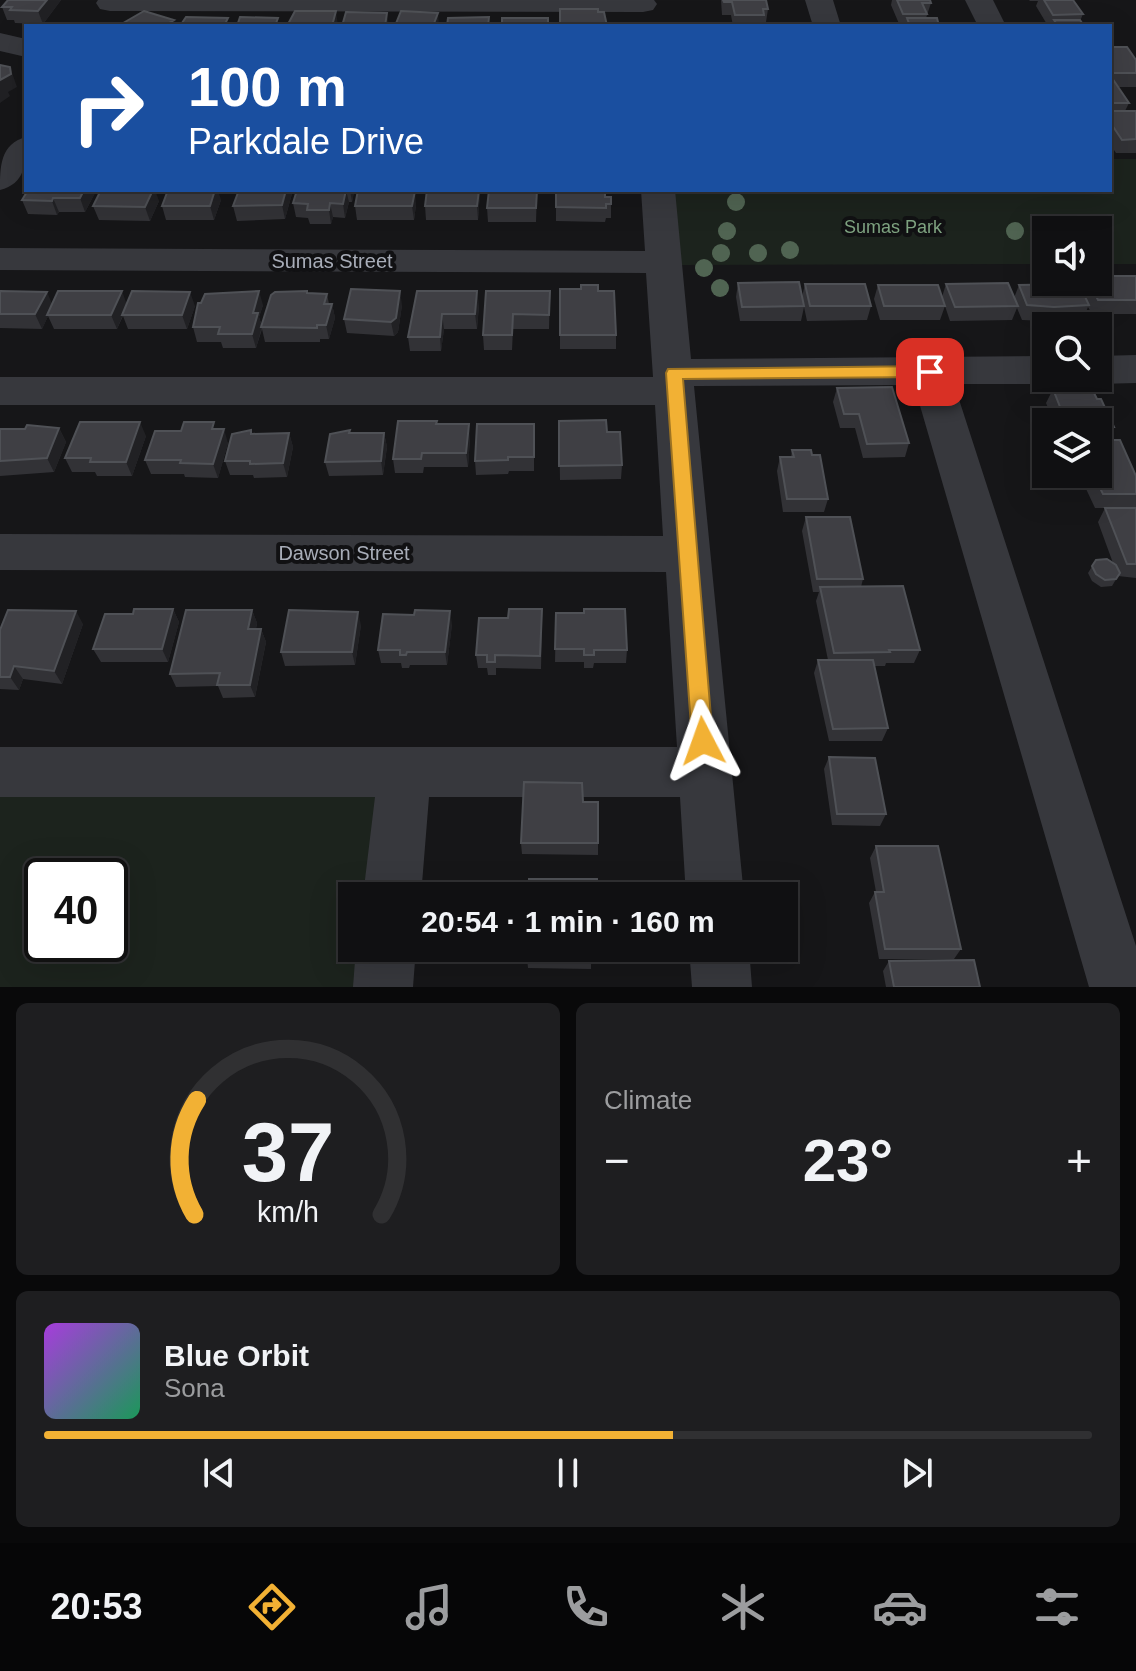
<!DOCTYPE html>
<meta charset="utf-8">
<style>
body{margin:0;font-family:Helvetica,sans-serif;background:#1e1e20;color:#f1f3f6;height:100vh;display:flex;flex-direction:column;font-size:30px;white-space:nowrap}
*{box-sizing:border-box;margin:0}
p{font-size:26px;color:#9c9d9f}
.icon{flex:none;width:44px;height:44px;fill:none;stroke:currentColor;stroke-width:2;stroke-linecap:round;stroke-linejoin:round}
.map{position:relative;height:987px;overflow:hidden}
.details{display:flex;flex-direction:column;gap:16px;padding:16px;background:#09090a;flex:1}
.details>*{flex:none}
.guide{position:absolute;left:24px;top:24px;width:1088px;height:168px;border-radius:0px;box-shadow:0 8px 32px #0002,0 0 0 2px #303032;background:#1a4fa0;color:#fff;overflow:hidden}
.tools{position:absolute;left:1032px;top:216px;display:grid;gap:16px}
.tools a{display:grid;place-items:center;width:80px;height:80px;border-radius:0px;background:#101012;box-shadow:0 8px 32px #0002,0 0 0 2px #303032;font-size:40px}
.speed{position:absolute;left:24px;top:858px;display:flex;gap:16px;font-size:40px;font-weight:700;text-align:center}
.speed>*{display:grid;place-content:center;width:104px;height:104px;border-radius:50%;background:#101012;box-shadow:0 8px 32px #0002,0 0 0 2px #303032;line-height:1}
.speed .limit{border:4px solid #111;border-radius:12px;background:#fff;color:#111}
.pin{position:absolute;display:grid;place-items:center;width:68px;height:68px;color:#fff;margin:-34px;border-radius:16px;box-shadow:0 4px 12px #0006}
.me{position:absolute;width:88px;margin:-44px;rotate:356deg;stroke-linejoin:round;filter:drop-shadow(0 0 6px #0008)}
.turn{display:flex;align-items:center;gap:28px;height:168px;padding:0 32px;font-size:36px}
.turn .icon{width:104px;height:104px;stroke-width:2.5}
.turn b{display:block;font-size:56px;line-height:68px}
.big{font-size:60px;font-weight:700;line-height:1.1}
.details .card{flex:1;display:flex;flex-direction:column;justify-content:center;gap:12px;min-width:0;padding:0 28px;border-radius:12px;background:#1e1e20}
.details .dial{align-items:center;gap:0}
.dial svg{height:208px;overflow:visible;fill:none;stroke:#303032;stroke-width:7;stroke-linecap:round;text-anchor:middle}
.dial text{fill:#f1f3f6;stroke:none}
.song{display:flex;align-items:center;gap:24px}
.cover{width:96px;height:96px;border-radius:12px;background:linear-gradient(135deg,hsl(280 70% 55%),hsl(150 70% 35%))}
.played{height:8px;border-radius:4px;background:linear-gradient(90deg,#f2b134 60%,#303032 60%)}
.keys{display:flex;justify-content:space-around;direction:ltr}
.heat{display:flex;justify-content:space-between;align-items:center;font-size:44px;direction:ltr}
.details .tiles{flex:1;display:grid;gap:16px;grid-template-columns:1fr 1fr}
.card:last-child{grid-column:span 2}
.trip{position:absolute;left:338px;top:882px;width:460px;height:80px;border-radius:0px;background:#101012;box-shadow:0 8px 32px #0002,0 0 0 2px #303032;font-weight:700;line-height:80px;text-align:center}
.menu{display:flex;height:128px;justify-content:space-around;align-items:center;background:#060607;color:#9c9d9f}
.menu .icon{width:56px;height:56px}
.menu .on{color:#f2b134}
.menu b{font-size:36px;color:#f1f3f6}
.map>svg:first-child{display:block}
.green{fill:#1c231d;fill-rule:evenodd}
.lines{fill:none;stroke-linecap:round;stroke-linejoin:round}
.minor{fill:#37383d;fill-rule:evenodd}
.tree{fill:#506452}
.wall{fill:#323236}
.shaded-wall{fill:#212124}
.building{fill:#3f3f44;stroke:#4f5156;stroke-width:2}
.route{fill:#f2b134;stroke:#9d7322;stroke-width:2}
.labels{text-anchor:middle;stroke-width:8;stroke-linejoin:round;paint-order:stroke}
.far-park-label{font-size:18px;fill:#7fa381;stroke:#111113}
.street-label{font-size:20px;fill:#a8adb8;stroke:#111113}
</style>
<div class="map">
<svg width="1136" height="987" viewBox="0 0 1136 987">
<rect width="100%" height="100%" fill="#161618"/>
<path class="green" d="M1110 159H1136V264H1098V230H1046V264L679 265 670 190H1110Z
M0 772 404 773 392 896H352V948H386L383 987H0ZM42 876H110V944H42Z"/>
<g class="lines">
<path class="minor" d="M98 0H654L657 4 653 10 643 12 110 11 100 9 96 3Z
M805 0H833L841 26H813Z
M965 0H993L1006 26H978Z
M0 33 26 39V57L0 51Z
M26 137C26 161 27 183 0 190 0 167 0 144 26 137Z
M641 190H675L691 359 1046 356V378H1061L1046 384H954L1136 946V987H1089L914 385 694 386 744 896H686L680 797H429L421 896H363L375 797H0V747H677L666 572 0 570V534L663 536 655 405H0V377H653L646 273 0 270V248L645 251Z
M1136 355V383L1098 384 1083 378H1098V356Z
M356 948H416L413 987H353Z
M689 948H749L752 987H692Z"/>
</g>
<g class="tree">
<circle cx="736" cy="202" r="9"/>
<circle cx="727" cy="231" r="9"/>
<circle cx="1015" cy="231" r="9"/>
<circle cx="790" cy="250" r="9"/>
<circle cx="721" cy="253" r="9"/>
<circle cx="758" cy="253" r="9"/>
<circle cx="704" cy="268" r="9"/>
<circle cx="720" cy="288" r="9"/>
</g>
<path class="wall" d="M8 0H61L43 24 15 23 14 20H7L2 7Z
M721 0H766L768 9 766 22H763V26H733L731 15H722Z
M881 0H930L931 3 926 18 939 26H900L891 5 892 0Z
M1029 0H1073L1083 14 1080 21 1084 26H1048L1036 6 1038 1H1030Z
M1110 47 1136 60V87H1118L1129 103 1125 111H1136V153H1116L1110 144Z
M28 190H93L95 193 85 212H59L57 215 28 214 22 200Z
M239 190H293L285 219 237 221 233 206Z
M297 190H354V192L352 202H349L345 218 333 217 331 224H310L308 218 296 217 293 203Z
M427 190H480L478 220H426L425 206Z
M537 190 536 222H488L487 208Z
M556 190 611 197V218H606L605 222 556 221Z
M412 191 416 205 414 220H357L355 206Z
M221 200 214 220H166L162 206Z
M159 201 150 221 99 220 93 206Z
M1136 276V314H1092L1088 307 1083 319 1048 321 1022 320 1017 308 1012 320 950 321 945 306 940 320H880L874 299 878 285 942 297 946 284 1014 298 1019 285 1081 288 1084 282H1098Z
M738 283 802 297 805 284 871 306 867 320 807 321 804 307 801 321H740L736 297Z
M560 289 598 291 616 335V349H560Z
M0 291 52 305 127 304 195 306 187 329H128L123 316 117 329H54L48 316 42 329 0 328Z
M307 291 308 293 327 294 329 304H332L335 318 329 339H320V342H265L262 329 256 348H223L221 342H197L193 327 263 305 259 317 262 326Z
M417 291 479 305 477 329H444L441 351H410L408 337Z
M486 291H550L549 329H513L512 350H484L483 335Z
M402 305 398 332 394 336 347 333 344 319Z
M837 388 909 443 905 457 863 458 855 428H840L833 402Z
M1053 389 1097 399 1114 427 1111 432 1112 436 1110 440 1136 476V578L1118 576 1112 586 1101 587 1092 581 1088 573 1096 560 1113 563 1098 522 1105 508H1095L1079 474H1098V422H1054L1046 403Z
M559 421 607 432 622 465 621 479 560 480Z
M437 424 470 438 468 467H424L423 473H395L393 459Z
M534 424V471H509L508 474 476 475 475 461Z
M59 428 66 442 54 472 0 476V429Z
M216 429 228 443 218 478 185 477 184 474H151L145 460 181 431Z
M350 430V433H384L387 447 383 475 329 476 325 462Z
M289 433 293 447 287 477 254 478 253 475H230L225 461 252 434Z
M146 436 132 476H97L95 472H72L65 458Z
M792 450 828 499 824 512H783L777 471 780 457H791Z
M806 517 863 579 861 587 920 650 914 663H886L885 666H874L888 728 882 741H829L814 673 818 660H828L816 601 819 592H813L802 531Z
M173 609 179 622 168 662H101L93 649 133 614Z
M252 610 257 623 256 629H261L266 642 255 697 223 698 218 686 176 687 170 674Z
M556 613 627 650 626 663H594L593 668H584V662H555Z
M542 622 541 669 496 668V675H488L487 668H478L476 655Z
M83 624 62 684 23 679 19 690 0 689V630Z
M452 624 447 665H410L409 668H402L401 663H381L378 650Z
M361 625 355 665 285 666 281 652Z
M829 757 886 814 880 826 832 825 824 769Z
M583 802 598 843V855L522 854 521 843Z
M876 846 961 949 954 959H879L869 903 875 892H876L870 858Z
M591 948V969L528 968 527 958Z
M889 961 980 987H886L883 971Z"/>
<path class="shaded-wall" d="M47 0H61L43 24 38 11Z
M336 11 338 26H332Z
M387 13 389 26H385Z
M438 13 439 26H433Z
M174 20 176 26H164Z
M10 67 17 87 8 92 10 96 0 103V80Z
M84 190H93L95 193 85 212 80 198Z
M153 190H155L159 201 150 221 145 207Z
M215 190H218L221 200 214 220 210 206Z
M286 190H293L285 219 282 205Z
M346 190 349 202 345 218 343 204Z
M350 190H354V192L352 202Z
M479 190H480V194L478 220 477 206Z
M415 191 416 205 414 220 412 206Z
M53 198 59 212 57 215 52 201Z
M330 203 333 217 331 224 329 210Z
M122 291 127 305 117 329 111 315Z
M259 291 263 305 259 317 262 327 256 348 252 334 253 313Z
M400 291 402 305 398 332 394 336 391 322Z
M477 291 479 305 477 329 475 314Z
M47 292 53 306 42 329 35 314Z
M190 292 195 306 187 329 182 315Z
M332 304 335 318 329 339 326 325Z
M442 314 444 329 441 351 440 337Z
M140 422 146 436 132 476 126 462Z
M469 424 470 438 468 467 466 453Z
M59 428 66 442 54 472 47 458Z
M224 429 228 443 218 478 213 464Z
M289 433 293 447 287 477 283 463Z
M384 433 387 447 383 475 381 461Z
M173 609 179 622 168 662 162 649Z
M252 610 257 623 253 642 248 629Z
M76 611 83 624 62 684 54 671Z
M450 611 452 624 447 665 445 652Z
M358 612 361 625 355 665 352 652Z
M261 629 266 642 255 697 250 685Z
M14 666 23 679 19 690 10 677Z"/>
<path class="building" d="M8 0H47L38 11 10 10 12 7H2Z
M723 0H766L768 9H763L764 15H735L732 2H724Z
M897 0H930L931 3H922L927 14H903Z
M1044 0H1073L1083 14 1053 15Z
M560 9H598V12H604L607 26H560Z
M144 11 174 20 164 26H136L125 22Z
M295 11H336L332 26H287Z
M401 11 438 13 433 26H395Z
M346 12 387 13 385 26H342Z
M186 17 228 18 224 26H180Z
M240 17 278 18 275 26H237Z
M489 17 488 26H447L448 18Z
M502 18H548V26H502Z
M907 18H937L939 26H910Z
M1054 20H1080L1084 26H1058Z
M1110 47H1127L1136 60V73H1110Z
M0 65 10 67 11 74 0 80Z
M1110 78H1112L1129 103H1110Z
M1110 111H1136V139L1122 140 1110 122Z
M28 190H84L80 198H53L52 201 22 200Z
M101 190H153L145 207 93 206Z
M168 190H215L210 206H162Z
M239 190H286L282 205 233 206Z
M297 190H346L343 204 330 203 329 210H307L308 204 293 203Z
M358 190H410V191H415L412 206H355Z
M427 190H479L477 206H425Z
M489 190H537L536 208H487Z
M556 190H605V197H611V204H606V208L556 207Z
M1098 276H1136V300H1098L1089 282H1098Z
M799 282 804 306 742 307 738 283Z
M1008 283 1018 306 955 307 946 284Z
M805 284H865L871 306H810Z
M1079 284 1089 305 1054 307 1027 305 1019 285Z
M581 285H598V291H614L616 335H560V289H581Z
M878 285H938L945 306H884Z
M351 289 400 291 396 318 391 322 344 319Z
M0 291 47 292 35 314H0Z
M58 291H122L111 315H47Z
M132 291 190 292 182 315H122Z
M259 291 253 313H258L252 334H218L220 327H193L198 303H201L205 294Z
M307 291V293L327 294 324 304H332L326 325H317V328L261 327 271 295 275 292Z
M417 291H477L475 314H442L440 337H408Z
M486 291H550L549 315 513 314 512 335H483Z
M892 387 909 443 867 444 859 414H844L837 388Z
M1053 389H1092L1097 399H1101L1114 427H1108L1112 436H1098V422H1066Z
M606 420 607 432H620L622 465 559 466V421Z
M398 421H437L436 424H469L466 453H422L421 459H393Z
M80 422H140L126 462H90L91 458H65Z
M184 422H214L212 429H224L213 464 180 463 181 460H145L155 431H181Z
M477 424H534V457H508V460L475 461Z
M27 425 59 428 47 458 0 461V429H25Z
M251 430V434L289 433 283 463 250 464V461H225L232 434Z
M350 430 349 433H384L381 461 325 462 330 434Z
M1098 440H1120L1136 476V494H1103L1093 474H1098Z
M792 450H811L812 455H820L828 499H787L780 457H794Z
M1105 508H1136V564H1127Z
M806 517H850L863 579H817Z
M1107 559 1116 565 1120 573 1116 579 1105 580 1096 574 1092 566 1096 560Z
M903 586 920 650H889L890 652 834 653 820 587Z
M134 609H173L162 649H93L105 614H133Z
M509 609H542L540 656 495 655V662H487V655H476L479 618H508Z
M584 609H625L627 650H594V655H584V649H555L556 613H584Z
M8 610 76 611 54 671 14 666 10 677H0V630Z
M186 610H252L248 629H261L250 685H217L220 673 170 674Z
M289 610 358 612 352 652H281Z
M415 610 450 611 445 652H407L406 655H400V650H378L383 614 414 615Z
M818 660H873L888 728 833 729Z
M829 757 875 758 886 814H837Z
M524 782 582 783 583 802H598V843H521Z
M876 846H938L961 949H885L875 892H884Z
M529 879H597L598 896H529Z
M527 948H591V959L527 958Z
M974 960 980 987H894L889 961Z"/>
<path class="route" d="M930 366 938 372 930 377 683 379 713 741 710 748 703 751 695 748 692 741 666 373 668 369Z"/>
<g class="labels">
<g class="far-park-label">
<text x="893" y="233">Sumas Park</text>
</g>
<g class="street-label">
<text x="332" y="268">Sumas Street</text>
<text x="344" y="560">Dawson Street</text>
</g>
</g>
</svg>
<div class="tools">
<a><svg class="icon" aria-label="sound" viewBox="0 0 24 24"><path d="M4 9h4l5-4v14l-5-4H4zM17 9q2 3 0 6"/></svg></a>
<a><svg class="icon" aria-label="search" viewBox="0 0 24 24"><circle cx="10" cy="10" r="6"/><path d="M15 15l6 6"/></svg></a>
<a><svg class="icon" aria-label="layers" viewBox="0 0 24 24"><path d="M12 4l9 5-9 5-9-5zM3 14l9 5 9-5"/></svg></a>
</div>
<div class="speed"><div class="limit">40</div></div>
<div class="pin" style="left:930px;top:372px;background:#d93025"><svg class="icon" aria-label="arrive" viewBox="0 0 24 24"><path d="M6 21V4h12l-3 4 3 4H6"/></svg></div>
<svg class="me" style="left:703px;top:741px" viewBox="-20 -20 40 40"><path d="M0-17L14 15 0 8-14 15z" fill="#f2b134" stroke="#fff" stroke-width="4"/></svg>
<div class="trip">20:54 · 1 min · 160 m</div>
<div class="guide">
<div class="turn"><svg class="icon" aria-label="right" viewBox="0 0 24 24"><path d="M7 20v-9h11M14 6l5 5-5 5"/></svg><div><b>100 m</b>Parkdale Drive</div></div>
</div>
</div>
<section class="details">
<div class="tiles">
<div class="card dial"><svg viewBox="0 0 100 80">
<path d="M14 69A42 42 0 1 1 86 69"/>
<path d="M14 69A42 42 0 0 1 15 25" stroke="#f2b134"/>
<text x="50" y="56" font-size="32" font-weight="700">37</text>
<text x="50" y="72" font-size="11">km/h</text>
</svg></div>
<div class="card"><p>Climate</p>
<div class="heat"><a>−</a><b class="big">23°</b><a>+</a></div>
</div>
<div class="card">
<div class="song"><i class="cover"></i><div><b>Blue Orbit</b><p>Sona</p></div></div>
<div class="played"></div>
<div class="keys"><svg class="icon" aria-label="previous" viewBox="0 0 24 24"><path d="M18 5L8 12l10 7zM5 5v14"/></svg><svg class="icon" aria-label="pause" viewBox="0 0 24 24"><path d="M8 5v14M16 5v14"/></svg><svg class="icon" aria-label="next" viewBox="0 0 24 24"><path d="M6 5l10 7-10 7zM19 5v14"/></svg></div>
</div>
</div>
</section>
<nav class="menu">
<b>20:53</b>
<svg class="icon on" aria-label="directions" viewBox="0 0 24 24"><path d="M12 3l9 9-9 9-9-9zM9 14v-3h6M13 9l2 2-2 2"/></svg>
<svg class="icon" aria-label="music" viewBox="0 0 24 24"><path d="M9 18V5l10-2v13"/><circle cx="6" cy="18" r="3"/><circle cx="16" cy="16" r="3"/></svg>
<svg class="icon" aria-label="phone" viewBox="0 0 24 24"><path d="M5 4h4l2 5-3 2q2 4 5 5l2-3 5 2v4C11 20 4 13 5 4z"/></svg>
<svg class="icon" aria-label="climate" viewBox="0 0 24 24"><path d="M12 3v18M4 7l16 10M4 17L20 7"/></svg>
<svg class="icon" aria-label="car" viewBox="0 0 24 24"><path d="M5 17H2v-5l4-1 3-4h7l3 4 3 1v5h-3M9 17h6M6 11h13"/><circle cx="7" cy="17" r="2"/><circle cx="17" cy="17" r="2"/></svg>
<svg class="icon" aria-label="filters" viewBox="0 0 24 24"><path d="M4 7h16M4 17h16"/><circle cx="9" cy="7" r="2"/><circle cx="15" cy="17" r="2"/></svg>
</nav>
